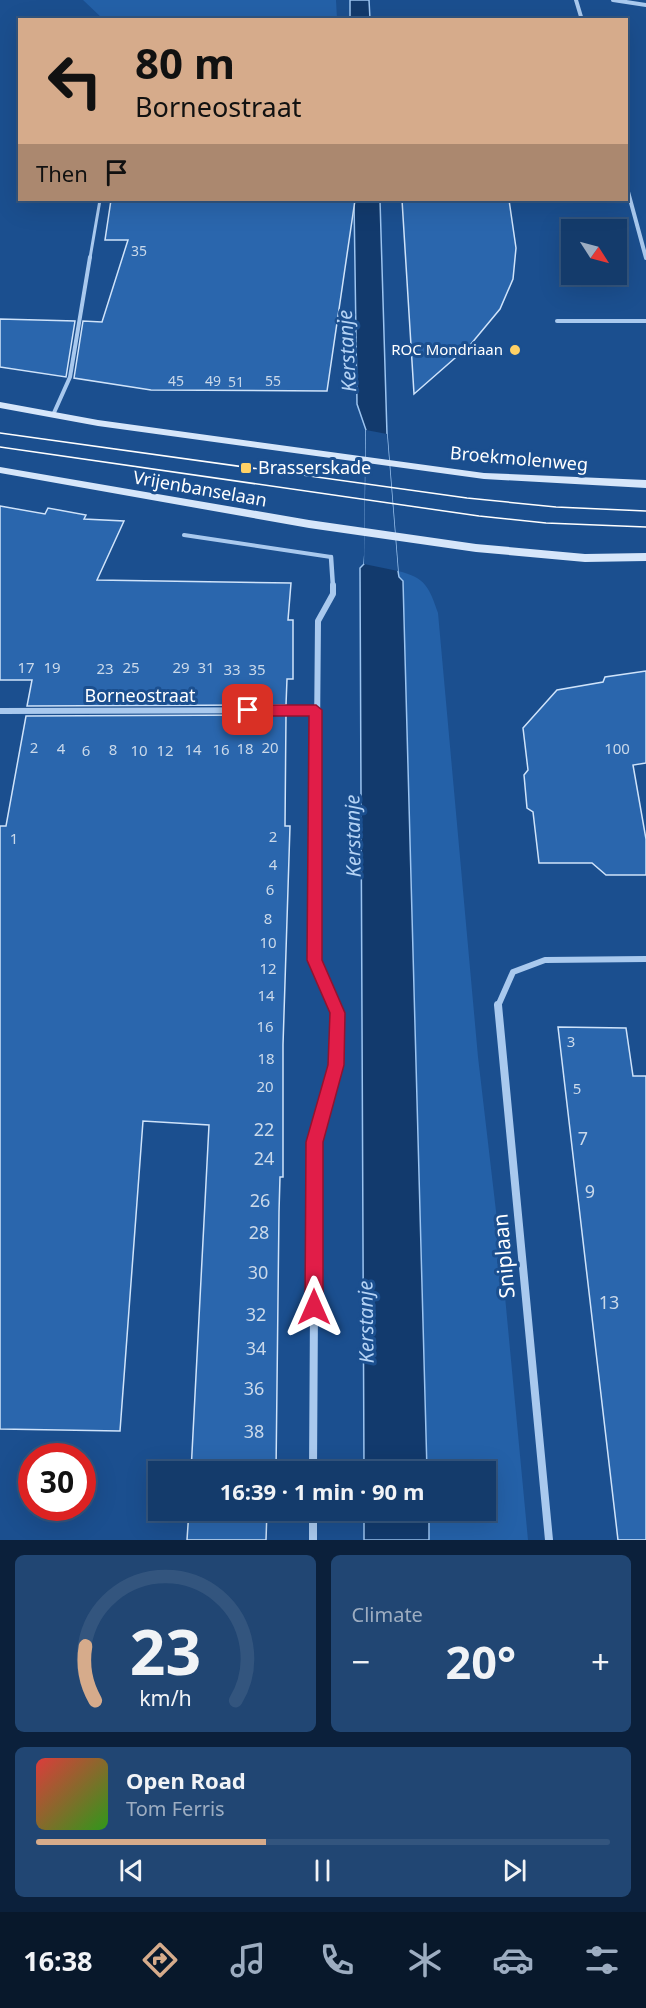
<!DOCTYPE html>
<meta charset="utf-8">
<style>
body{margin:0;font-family:"Noto Sans",sans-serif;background:#214673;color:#f1f3f6;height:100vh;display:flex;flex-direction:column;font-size:22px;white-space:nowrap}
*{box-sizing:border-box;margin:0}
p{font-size:20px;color:#9dadc1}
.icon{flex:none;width:33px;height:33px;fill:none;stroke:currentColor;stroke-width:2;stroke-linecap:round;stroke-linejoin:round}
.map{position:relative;height:1540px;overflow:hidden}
.panel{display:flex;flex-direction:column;gap:15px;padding:15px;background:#0b203b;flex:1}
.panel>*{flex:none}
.banner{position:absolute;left:18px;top:18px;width:610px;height:183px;border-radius:0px;box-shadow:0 6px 24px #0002,0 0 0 2px #33557e;background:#d6ab8b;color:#111;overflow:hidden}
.needle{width:39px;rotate:126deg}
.fabs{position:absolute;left:561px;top:219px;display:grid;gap:12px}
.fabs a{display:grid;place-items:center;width:66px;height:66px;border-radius:0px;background:#143b6b;box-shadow:0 6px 24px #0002,0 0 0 2px #33557e;font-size:30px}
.speed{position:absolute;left:18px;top:1443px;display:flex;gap:12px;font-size:30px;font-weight:700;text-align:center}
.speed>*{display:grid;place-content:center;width:78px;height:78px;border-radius:50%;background:#143b6b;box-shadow:0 6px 24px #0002,0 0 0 2px #33557e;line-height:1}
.speed .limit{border:9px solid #d22;background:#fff;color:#111}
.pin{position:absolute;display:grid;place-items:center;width:51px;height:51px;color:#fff;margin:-26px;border-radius:12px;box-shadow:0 3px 9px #0006}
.me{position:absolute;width:66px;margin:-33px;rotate:0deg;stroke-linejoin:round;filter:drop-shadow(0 0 4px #0008)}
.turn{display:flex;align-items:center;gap:21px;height:126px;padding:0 18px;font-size:27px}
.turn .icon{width:78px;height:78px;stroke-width:2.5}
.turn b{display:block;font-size:42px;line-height:51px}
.then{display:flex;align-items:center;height:57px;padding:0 18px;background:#0003;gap:12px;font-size:22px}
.big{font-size:45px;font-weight:700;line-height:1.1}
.panel .widget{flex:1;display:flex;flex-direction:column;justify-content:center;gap:9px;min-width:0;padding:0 21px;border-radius:9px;background:#214673}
.panel .dial{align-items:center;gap:0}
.dial svg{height:156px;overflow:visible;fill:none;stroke:#33557e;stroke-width:7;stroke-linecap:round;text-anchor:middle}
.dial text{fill:#f1f3f6;stroke:none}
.song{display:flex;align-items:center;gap:18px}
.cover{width:72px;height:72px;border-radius:9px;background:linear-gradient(135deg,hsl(0 70% 55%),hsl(110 70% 35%))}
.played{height:6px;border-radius:3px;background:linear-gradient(90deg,#d6ab8b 40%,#33557e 40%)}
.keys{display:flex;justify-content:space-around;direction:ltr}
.heat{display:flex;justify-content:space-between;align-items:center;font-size:33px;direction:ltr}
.panel .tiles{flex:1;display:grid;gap:15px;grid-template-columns:1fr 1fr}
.widget:last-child{grid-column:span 2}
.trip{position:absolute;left:148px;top:1461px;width:348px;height:60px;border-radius:0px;background:#143b6b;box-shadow:0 6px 24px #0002,0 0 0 2px #33557e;font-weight:700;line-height:60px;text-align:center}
.tabs{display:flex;height:96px;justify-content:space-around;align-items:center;background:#08182b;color:#9dadc1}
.tabs .icon{width:42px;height:42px}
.tabs .active{color:#d6ab8b}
.tabs b{font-size:27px;color:#f1f3f6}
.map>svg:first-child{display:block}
.green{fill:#2461a8}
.water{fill:#123a6d;stroke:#9cc4f0;stroke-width:1.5}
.pier{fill:#1b4f8f}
.building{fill:#2a66ad;stroke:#cfe3fa;stroke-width:1.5}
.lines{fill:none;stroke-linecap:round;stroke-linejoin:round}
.service-far1{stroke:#a9c9ee;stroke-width:3}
.service{stroke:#a9c9ee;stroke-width:4}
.minor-far3{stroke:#a9c9ee;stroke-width:4}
.minor-far2{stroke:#a9c9ee;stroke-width:4.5}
.minor-far1{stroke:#a9c9ee;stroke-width:6}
.minor{stroke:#a9c9ee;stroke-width:8}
.secondary{fill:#d6e6fa;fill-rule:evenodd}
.tram{stroke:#fff;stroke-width:1.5}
.route{fill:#e11d48;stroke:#92132f;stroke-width:1.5}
.poi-dot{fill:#ffd166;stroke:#1b4f8f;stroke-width:2}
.labels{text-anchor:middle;stroke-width:6;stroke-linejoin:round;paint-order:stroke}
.far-number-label{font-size:14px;fill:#cad9ea}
.far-poi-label{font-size:15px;fill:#fff;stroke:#1b4f8f;text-anchor:end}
.number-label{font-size:15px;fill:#cad9ea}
.street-label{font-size:18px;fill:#fff;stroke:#1b4f8f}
.poi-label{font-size:18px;fill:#fff;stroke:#1b4f8f;text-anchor:start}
.near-number-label{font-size:18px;fill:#cad9ea}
.water-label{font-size:20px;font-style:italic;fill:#b5d3f5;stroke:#1b4f8f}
.near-street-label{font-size:21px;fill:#fff;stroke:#1b4f8f}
</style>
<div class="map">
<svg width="646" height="1540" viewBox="0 0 646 1540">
<rect width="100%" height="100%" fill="#1b4f8f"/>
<path class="green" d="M83 0H336L337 19H103Z
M398 571C426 578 429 587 438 613L478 1057 501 1254 528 1540H429V1511L486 1510V1472L427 1471 403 581 399 577Z"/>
<path class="water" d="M350 0H369L370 19H350Z
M354 200H380L387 434 398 571 399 577 403 581 427 1471H364L360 568 364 564 365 552 366 430 357 404Z
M364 1511H429V1540H364Z"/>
<path class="pier" d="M366 430 387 434 398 571 364 564Z"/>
<path class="building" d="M111 200H355L327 391 151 390 74 378 83 321 102 322 128 240H105Z
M402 200H509L516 248 513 279 500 309 471 344 414 394Z
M0 319 75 321 66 377 0 367Z
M0 506 45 514 48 508 86 515 84 519 124 521 97 580 291 583 288 620H293V679H287L286 705 27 706 32 680H0Z
M646 671V763L633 765 646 839V875H606L592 863H539L533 812 527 808 524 775 528 770 523 728 557 690 603 682 605 677Z
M286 715 285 826H290L283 1045V1177H280L279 1212 276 1472H191L209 1125 143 1121 120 1431 0 1429V826H6L26 716Z
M558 1027 626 1028 633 1076H646V1540H618Z
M189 1510H267L266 1540H187Z"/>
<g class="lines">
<path class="service-far1" d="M90 258 100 200"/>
<path class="service" d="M557 321H646
M53 415 70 377 90 257
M184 535 331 557"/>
<path class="minor-far3" d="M576 0 582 20
M613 0 646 5
M627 188 646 258"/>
<path class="minor-far2" d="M331 557 333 587"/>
<path class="minor-far1" d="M333 585V594L318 621 315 961 334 1006
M0 711 316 710
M498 1006 513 972 545 960 646 959"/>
<path class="minor" d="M498 1005 549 1540
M313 1472 315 1142 336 1065 337 1013 333 1005
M313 1510V1540"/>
<path class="secondary" d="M0 402 98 420 484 473 646 480V488L484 479 98 426 0 408Z
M0 467 309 520 476 544 585 554 646 553V561L585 562 476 552 309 528 0 473Z"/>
<path class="tram" d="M0 433 467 498 556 507 646 511
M0 447 479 516 546 523 646 527"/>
</g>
<path class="route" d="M248 705H316L322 710V960L345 1013 344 1065 323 1142V1307L320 1313 314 1316 308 1313 305 1307 306 1142 328 1065 330 1013 307 960 309 716H248L242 710Z"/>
<g class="poi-dot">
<circle cx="515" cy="350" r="6"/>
<rect x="240" y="462" width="12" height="12" rx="3"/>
</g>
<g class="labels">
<g class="far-number-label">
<text x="139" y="256">35</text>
<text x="176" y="386">45</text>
<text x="213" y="386">49</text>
<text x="273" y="386">55</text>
<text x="236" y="387">51</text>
</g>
<g class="far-poi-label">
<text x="503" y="355">ROC Mondriaan</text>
</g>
<g class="number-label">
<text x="26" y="673">17</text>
<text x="52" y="673">19</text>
<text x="131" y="673">25</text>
<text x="181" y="673">29</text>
<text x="206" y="673">31</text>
<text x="105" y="674">23</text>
<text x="232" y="675">33</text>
<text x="257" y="675">35</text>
<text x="34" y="753">2</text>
<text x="270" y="753">20</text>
<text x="61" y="754">4</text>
<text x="245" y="754">18</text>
<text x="617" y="754">100</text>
<text x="113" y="755">8</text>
<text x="193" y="755">14</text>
<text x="221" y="755">16</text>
<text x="86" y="756">6</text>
<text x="139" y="756">10</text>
<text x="165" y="756">12</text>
<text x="273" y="842">2</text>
<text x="14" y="844">1</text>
<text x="273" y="870">4</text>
<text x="270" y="895">6</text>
<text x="268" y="924">8</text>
<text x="268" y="948">10</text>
<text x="268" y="974">12</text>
<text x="266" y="1001">14</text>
<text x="265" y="1032">16</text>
<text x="571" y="1047">3</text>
<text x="266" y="1064">18</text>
<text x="265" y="1092">20</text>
<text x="577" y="1094">5</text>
</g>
<g class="street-label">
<text transform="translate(519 459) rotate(5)" y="6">Broekmolenweg</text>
<text transform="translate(200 489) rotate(10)" y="6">Vrijenbanselaan</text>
<text x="140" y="702">Borneostraat</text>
</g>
<g class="poi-label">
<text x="258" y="474">Brasserskade</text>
</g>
<g class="near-number-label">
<text x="264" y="1136">22</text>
<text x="583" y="1145">7</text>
<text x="264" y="1165">24</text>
<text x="590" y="1198">9</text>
<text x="260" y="1207">26</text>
<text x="259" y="1239">28</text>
<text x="258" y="1279">30</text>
<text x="609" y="1309">13</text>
<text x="256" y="1321">32</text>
<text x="256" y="1355">34</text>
<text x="254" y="1395">36</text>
<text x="254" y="1438">38</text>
</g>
<g class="water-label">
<text transform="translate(347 351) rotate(-93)" y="7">Kerstanje</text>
<text transform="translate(353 836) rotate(-91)" y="7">Kerstanje</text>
<text transform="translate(366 1322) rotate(-91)" y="7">Kerstanje</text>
</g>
<g class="near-street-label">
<text transform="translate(504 1256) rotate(-95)" y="7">Sniplaan</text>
</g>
</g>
</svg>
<div class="fabs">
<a><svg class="needle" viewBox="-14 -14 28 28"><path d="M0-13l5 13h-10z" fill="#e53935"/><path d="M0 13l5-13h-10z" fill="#9dadc1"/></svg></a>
</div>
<div class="speed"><div class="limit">30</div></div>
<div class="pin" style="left:248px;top:710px;background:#d93025"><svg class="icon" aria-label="arrive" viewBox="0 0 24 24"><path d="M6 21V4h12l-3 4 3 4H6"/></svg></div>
<svg class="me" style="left:314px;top:1307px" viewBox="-20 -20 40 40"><path d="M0-17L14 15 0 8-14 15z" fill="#e11d48" stroke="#fff" stroke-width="4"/></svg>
<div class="trip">16:39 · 1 min · 90 m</div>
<div class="banner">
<div class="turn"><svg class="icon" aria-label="left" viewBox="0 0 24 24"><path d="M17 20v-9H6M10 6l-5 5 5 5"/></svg><div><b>80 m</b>Borneostraat</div></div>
<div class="then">Then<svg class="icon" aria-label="arrive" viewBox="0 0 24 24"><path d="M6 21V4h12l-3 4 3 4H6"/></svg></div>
</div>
</div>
<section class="panel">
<div class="tiles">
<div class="widget dial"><svg viewBox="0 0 100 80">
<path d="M14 69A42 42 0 1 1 86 69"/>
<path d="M14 69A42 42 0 0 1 9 41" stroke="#d6ab8b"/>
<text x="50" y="56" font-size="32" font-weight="700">23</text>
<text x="50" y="72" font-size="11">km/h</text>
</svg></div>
<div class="widget"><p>Climate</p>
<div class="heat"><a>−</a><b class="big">20°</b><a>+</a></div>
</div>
<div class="widget">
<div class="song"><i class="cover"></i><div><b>Open Road</b><p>Tom Ferris</p></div></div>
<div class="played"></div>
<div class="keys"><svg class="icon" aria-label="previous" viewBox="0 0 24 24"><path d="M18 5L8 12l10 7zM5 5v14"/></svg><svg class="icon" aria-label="pause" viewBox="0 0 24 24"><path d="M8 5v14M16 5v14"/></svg><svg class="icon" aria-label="next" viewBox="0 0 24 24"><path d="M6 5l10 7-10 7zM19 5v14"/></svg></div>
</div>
</div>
</section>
<nav class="tabs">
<b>16:38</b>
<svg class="icon active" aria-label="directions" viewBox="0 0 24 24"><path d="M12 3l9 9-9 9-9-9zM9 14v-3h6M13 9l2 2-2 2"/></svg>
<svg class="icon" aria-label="music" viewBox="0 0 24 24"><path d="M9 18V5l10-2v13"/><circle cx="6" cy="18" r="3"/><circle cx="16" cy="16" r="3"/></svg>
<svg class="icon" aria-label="phone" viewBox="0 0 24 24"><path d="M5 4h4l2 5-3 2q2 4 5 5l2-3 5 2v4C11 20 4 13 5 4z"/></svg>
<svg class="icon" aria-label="climate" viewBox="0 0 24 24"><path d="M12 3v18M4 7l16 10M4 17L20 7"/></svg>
<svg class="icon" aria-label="car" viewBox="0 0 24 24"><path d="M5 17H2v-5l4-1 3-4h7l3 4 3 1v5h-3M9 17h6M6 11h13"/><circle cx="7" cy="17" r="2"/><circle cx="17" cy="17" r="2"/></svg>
<svg class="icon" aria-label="filters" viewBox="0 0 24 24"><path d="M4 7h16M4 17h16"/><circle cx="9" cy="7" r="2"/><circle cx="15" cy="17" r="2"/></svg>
</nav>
